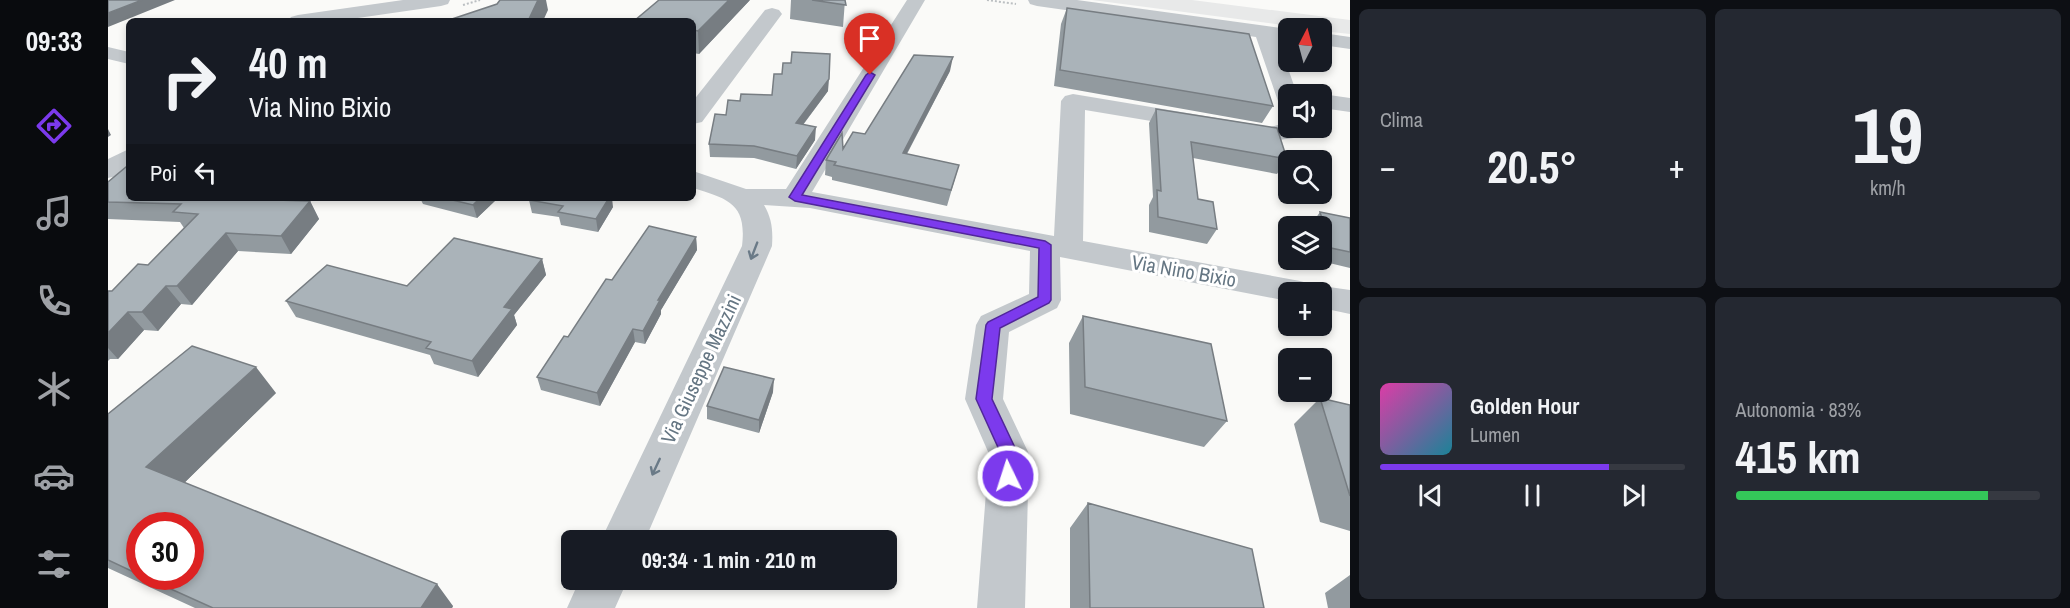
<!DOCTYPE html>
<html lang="it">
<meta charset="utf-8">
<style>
body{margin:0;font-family:"Archivo Narrow",sans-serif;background:#242831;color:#f1f3f6;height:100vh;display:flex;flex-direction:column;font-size:22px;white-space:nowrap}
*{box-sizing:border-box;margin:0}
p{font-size:20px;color:#9ea1a6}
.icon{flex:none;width:33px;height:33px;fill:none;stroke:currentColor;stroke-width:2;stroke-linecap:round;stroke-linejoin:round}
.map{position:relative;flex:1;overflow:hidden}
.details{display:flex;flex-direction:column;gap:9px;padding:9px;background:#0d0f14;width:720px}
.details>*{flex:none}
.hud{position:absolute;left:18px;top:18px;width:570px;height:183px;border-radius:9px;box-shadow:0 3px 9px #0003;background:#171b24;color:#f1f3f6;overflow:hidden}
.needle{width:39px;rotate:6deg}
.tools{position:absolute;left:1170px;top:18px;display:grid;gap:12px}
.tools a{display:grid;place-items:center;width:54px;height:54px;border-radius:9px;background:#171b24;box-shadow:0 3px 9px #0003;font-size:30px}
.speed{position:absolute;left:18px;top:512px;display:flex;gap:12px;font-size:30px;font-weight:700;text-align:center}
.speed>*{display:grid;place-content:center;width:78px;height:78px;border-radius:50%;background:#171b24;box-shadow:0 3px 9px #0003;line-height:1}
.speed .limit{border:9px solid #d22;background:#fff;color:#111}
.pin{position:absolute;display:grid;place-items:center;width:51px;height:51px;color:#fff;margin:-62px -26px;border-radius:50% 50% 50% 0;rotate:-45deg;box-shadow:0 0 6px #0007}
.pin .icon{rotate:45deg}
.me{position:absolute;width:66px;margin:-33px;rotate:356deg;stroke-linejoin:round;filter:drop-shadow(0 0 4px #0008)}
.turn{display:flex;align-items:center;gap:21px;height:126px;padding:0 24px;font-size:27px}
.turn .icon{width:78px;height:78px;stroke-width:2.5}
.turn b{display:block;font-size:42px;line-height:51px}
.then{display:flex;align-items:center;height:57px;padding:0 24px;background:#0003;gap:12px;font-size:22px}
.big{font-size:45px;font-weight:800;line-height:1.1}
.details .tile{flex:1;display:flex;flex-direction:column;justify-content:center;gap:9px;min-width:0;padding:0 21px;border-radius:9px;background:#242831}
.details .dial{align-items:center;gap:0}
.dial b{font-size:78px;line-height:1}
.song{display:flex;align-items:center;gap:18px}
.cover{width:72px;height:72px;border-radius:9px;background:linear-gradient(135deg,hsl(320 70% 55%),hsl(190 70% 35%))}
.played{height:6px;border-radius:3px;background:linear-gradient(90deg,#7c3aed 75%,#363941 75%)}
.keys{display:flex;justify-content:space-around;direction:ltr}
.heat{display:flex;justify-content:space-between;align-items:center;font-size:33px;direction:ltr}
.charge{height:9px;border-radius:4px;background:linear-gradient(90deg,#34c759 83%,#363941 0)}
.details .tiles{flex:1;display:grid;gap:9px;grid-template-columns:repeat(2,1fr)}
.trip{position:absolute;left:453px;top:530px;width:336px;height:60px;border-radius:9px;background:#171b24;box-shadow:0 3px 9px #0003;font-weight:800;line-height:60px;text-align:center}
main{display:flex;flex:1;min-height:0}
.tab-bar{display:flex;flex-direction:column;width:108px;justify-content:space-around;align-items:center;background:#090b0e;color:#9ea1a6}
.tab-bar .icon{width:42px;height:42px}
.tab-bar .on{color:#7c3aed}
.tab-bar b{font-size:27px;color:#f1f3f6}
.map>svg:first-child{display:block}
.built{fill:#e8e9e9}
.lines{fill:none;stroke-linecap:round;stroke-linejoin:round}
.path{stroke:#bbbfc2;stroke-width:2;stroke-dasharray:2 2;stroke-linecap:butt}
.minor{fill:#c3c8cc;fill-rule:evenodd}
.wall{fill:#929a9f;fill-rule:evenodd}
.shaded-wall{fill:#777d82}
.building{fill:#aab3b9;stroke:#777d82;stroke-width:1.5}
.oneway{stroke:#6a7a87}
.route{fill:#7c3aed;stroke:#51269a;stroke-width:1.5}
.labels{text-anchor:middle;stroke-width:6;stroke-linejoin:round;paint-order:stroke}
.street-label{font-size:20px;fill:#657683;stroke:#fff}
</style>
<main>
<nav class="tab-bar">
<b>09:33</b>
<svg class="icon on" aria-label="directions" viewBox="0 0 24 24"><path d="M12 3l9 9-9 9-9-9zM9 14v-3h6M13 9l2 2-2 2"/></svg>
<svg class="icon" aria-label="music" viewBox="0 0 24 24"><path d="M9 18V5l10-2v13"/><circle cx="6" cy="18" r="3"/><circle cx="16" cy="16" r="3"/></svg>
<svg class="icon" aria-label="phone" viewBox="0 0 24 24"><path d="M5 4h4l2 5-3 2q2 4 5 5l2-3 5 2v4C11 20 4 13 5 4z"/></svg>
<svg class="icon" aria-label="climate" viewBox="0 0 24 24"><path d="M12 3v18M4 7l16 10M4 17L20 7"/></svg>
<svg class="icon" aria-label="car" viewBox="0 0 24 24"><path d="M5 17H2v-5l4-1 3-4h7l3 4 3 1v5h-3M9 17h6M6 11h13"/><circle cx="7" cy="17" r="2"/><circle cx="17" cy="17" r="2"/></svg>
<svg class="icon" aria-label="filters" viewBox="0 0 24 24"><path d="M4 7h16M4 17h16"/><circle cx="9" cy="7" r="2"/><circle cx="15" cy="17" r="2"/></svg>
</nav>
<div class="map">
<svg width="1242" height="608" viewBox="0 0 1242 608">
<rect width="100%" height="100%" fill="#fafaf8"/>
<path class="built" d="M984 0H1084L1242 20V34L1214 31V28H1198Z"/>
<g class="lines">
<path class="path" d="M879 0 908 4
M355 5 372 0"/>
<path class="minor" d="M295 0H342L340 4 333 6 229 21H180L183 17 190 15Z
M799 0H817L704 192 946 236 953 101 957 96 965 94 1163 127 1180 122V128H1198L1186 138 1163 141 977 110 975 241 1192 281 1203 284 1206 288 1214 286 1242 290V314L1214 308V292H1180V301L952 257 953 300 949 308 901 332 895 399 921 454 917 608H869L881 454 857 399 868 325 873 316 921 294 922 251 702 208 656 205C664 219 665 230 664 246L537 540H493L634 246C639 204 621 199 585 188V171L638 189H678Z
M920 0H969L1180 29V41L1170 40 1189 94H1180V109L1172 107 1148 37 929 6 922 4Z
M664 8 671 10 674 14 594 122 585 124V101L657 10Z
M1214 33 1242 37V49L1214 45Z
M0 47 21 52V64L0 59Z
M1212 94H1214L1242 98V112L1214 108Z
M21 149V168L9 176 0 178V159Z
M472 579H520L507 608H459Z"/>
</g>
<path class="wall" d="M642 0 591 54 585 53V21Z
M683 0H737L735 27 682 19Z
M959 8 1165 106 1154 123 946 86 953 24Z
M842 71 799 154 851 165 839 206 724 180V177L717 175 718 160 757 134Z
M720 91 695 125 707 140 688 169 646 158 602 157 601 144 618 115 632 101Z
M1048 109 1179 159 1169 174 1085 158 1090 199 1109 229 1099 244 1041 232V205L1045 197 1041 123Z
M0 182 173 198 174 200 202 201 211 219 183 254 130 251 84 305 73 304 50 331 36 330 10 359H2L0 361V291H4L40 265 76 228 72 222 0 219Z
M312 198H390L369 218 315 204Z
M421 200 505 207 490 232 453 225 451 217 424 213Z
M1212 212 1242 218V268L1213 261 1214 226H1203V225Z
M588 237 589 250 553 310V314L537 344 527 342 492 406 433 390 429 377 504 280Z
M434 259 438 275 406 315 409 325 370 377 326 364 322 355 188 317 178 301 299 286Z
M975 316 1119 421 1096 447 962 414 961 343Z
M665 392 651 433 599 419V406Z
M168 393 76 483 345 606 344 608H87L0 568V414ZM32 525 82 576H32Z
M1212 398 1242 405V531L1212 522 1186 424Z
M980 503 1156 608H962V528Z
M1242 575V608H1220L1217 593Z"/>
<path class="shaded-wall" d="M34 0H67L0 27V13Z
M430 0H438L440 10 435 21H418Z
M621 0H642L591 54 590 31Z
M845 57 842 71 791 168 795 153Z
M721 79 720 91 687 135 688 123Z
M708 127 707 140 688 169 689 156Z
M0 129 3 135 0 137Z
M372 198H390L369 218 365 205Z
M501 198H504L505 207 490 232 488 219Z
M202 201 211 219 183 254 173 236Z
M118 233 130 251 84 305 69 286Z
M588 237 589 250 553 310V314L537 344 535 331 550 300Z
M434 259 438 275 406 315 409 325 370 377 364 361 396 307Z
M58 286 73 304 50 331 34 312Z
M20 312 36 330 10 359 0 348V333Z
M525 329 527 342 492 406 489 393Z
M148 367 168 393 66 493 38 467Z
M666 379 665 392 651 433V420Z
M329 584 345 606 344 608H313Z"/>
<path class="building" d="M0 0H34L0 13Z
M392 0H430L420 21H338L389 4Z
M551 0H621L590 31 585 30V21H526Z
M704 0H737L738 5Z
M959 8 1141 34 1165 106 952 70Z
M684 52 722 54 721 79 688 123 708 127 689 156 646 146 601 144 607 114 618 115 620 100 632 101 633 94 664 95 666 74H674L675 63H683Z
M806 55 845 57 795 153 851 165 843 190 726 165 728 162 718 160 734 133 735 149 745 132 757 134Z
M1048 109 1169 128 1179 159 1083 142 1090 199 1105 202 1109 229 1050 217 1049 190 1053 191Z
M18 167H21V198H170L168 200 202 201 173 236 118 233 69 286H58L34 312H20L0 333V291H4L30 264 40 265 90 214 65 212 73 204 0 202V182Z
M336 198H372L365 205Z
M422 198H501L488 219 450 212 455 206 421 200Z
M1212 212 1242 218V252L1223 248Z
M541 226 588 237 550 300H552L535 331 525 329 489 393 429 377 456 336 460 337 498 279 504 280Z
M346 238 434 259 396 307 404 309 364 361 318 348 323 342 178 301 219 265 299 286Z
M975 316 1103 344 1119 421 977 387Z
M84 346 148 367 38 467 329 584 313 608H105L34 576H82V525H32V575L0 560V414Z
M616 367 666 379 651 420 599 406Z
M1212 398 1242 405V496Z
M980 503 1144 549 1156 608H982Z"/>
<defs><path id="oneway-shaft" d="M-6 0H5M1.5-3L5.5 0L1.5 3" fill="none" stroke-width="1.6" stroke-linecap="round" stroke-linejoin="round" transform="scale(1.5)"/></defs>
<g class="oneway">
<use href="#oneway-shaft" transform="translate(646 251) rotate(111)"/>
<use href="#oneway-shaft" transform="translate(548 467) rotate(115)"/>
</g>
<path class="route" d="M762 72 767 75 694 195 937 241 943 245V300L941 303 892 328 884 399 910 454 909 476 906 482 900 484 894 482 891 476 893 454 868 399 878 325 880 322 930 297 931 248 687 201 681 197 758 75Z"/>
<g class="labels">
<g class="street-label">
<text transform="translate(1076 271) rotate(10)" y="7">Via Nino Bixio</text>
<text transform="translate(593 369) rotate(-65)" y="7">Via Giuseppe Mazzini</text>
</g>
</g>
</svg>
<div class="tools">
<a><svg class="needle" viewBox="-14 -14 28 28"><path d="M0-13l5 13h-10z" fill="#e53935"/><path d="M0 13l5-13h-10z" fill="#9ea1a6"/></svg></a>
<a><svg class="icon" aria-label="sound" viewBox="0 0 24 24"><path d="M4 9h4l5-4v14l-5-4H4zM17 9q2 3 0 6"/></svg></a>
<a><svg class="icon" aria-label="search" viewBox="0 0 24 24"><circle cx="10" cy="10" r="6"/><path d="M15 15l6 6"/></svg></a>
<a><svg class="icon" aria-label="layers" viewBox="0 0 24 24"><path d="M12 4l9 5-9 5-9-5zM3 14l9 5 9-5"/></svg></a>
<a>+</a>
<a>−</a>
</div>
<div class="speed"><div class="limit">30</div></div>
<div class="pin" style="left:762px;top:75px;background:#d93025"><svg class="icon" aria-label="arrive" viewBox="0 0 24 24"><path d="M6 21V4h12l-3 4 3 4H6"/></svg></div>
<svg class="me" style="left:900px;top:476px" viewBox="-20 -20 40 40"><circle r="17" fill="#7c3aed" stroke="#fff" stroke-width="3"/><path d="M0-11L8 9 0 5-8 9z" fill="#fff"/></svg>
<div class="trip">09:34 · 1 min · 210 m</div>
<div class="hud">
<div class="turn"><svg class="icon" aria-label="right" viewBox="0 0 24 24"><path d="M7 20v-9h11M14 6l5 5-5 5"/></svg><div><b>40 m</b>Via Nino Bixio</div></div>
<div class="then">Poi<svg class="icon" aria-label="left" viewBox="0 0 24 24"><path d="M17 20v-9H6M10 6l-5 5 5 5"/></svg></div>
</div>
</div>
<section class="details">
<div class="tiles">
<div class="tile"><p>Clima</p>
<div class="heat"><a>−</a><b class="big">20.5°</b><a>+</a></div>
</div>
<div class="tile dial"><b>19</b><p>km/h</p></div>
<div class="tile">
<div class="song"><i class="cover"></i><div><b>Golden Hour</b><p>Lumen</p></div></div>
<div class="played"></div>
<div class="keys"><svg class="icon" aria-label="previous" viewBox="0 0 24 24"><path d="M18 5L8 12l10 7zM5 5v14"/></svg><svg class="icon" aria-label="pause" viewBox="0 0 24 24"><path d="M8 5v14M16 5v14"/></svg><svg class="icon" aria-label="next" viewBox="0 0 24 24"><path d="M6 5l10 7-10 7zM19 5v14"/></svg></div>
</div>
<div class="tile"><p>Autonomia · 83%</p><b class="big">415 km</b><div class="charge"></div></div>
</div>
</section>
</main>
